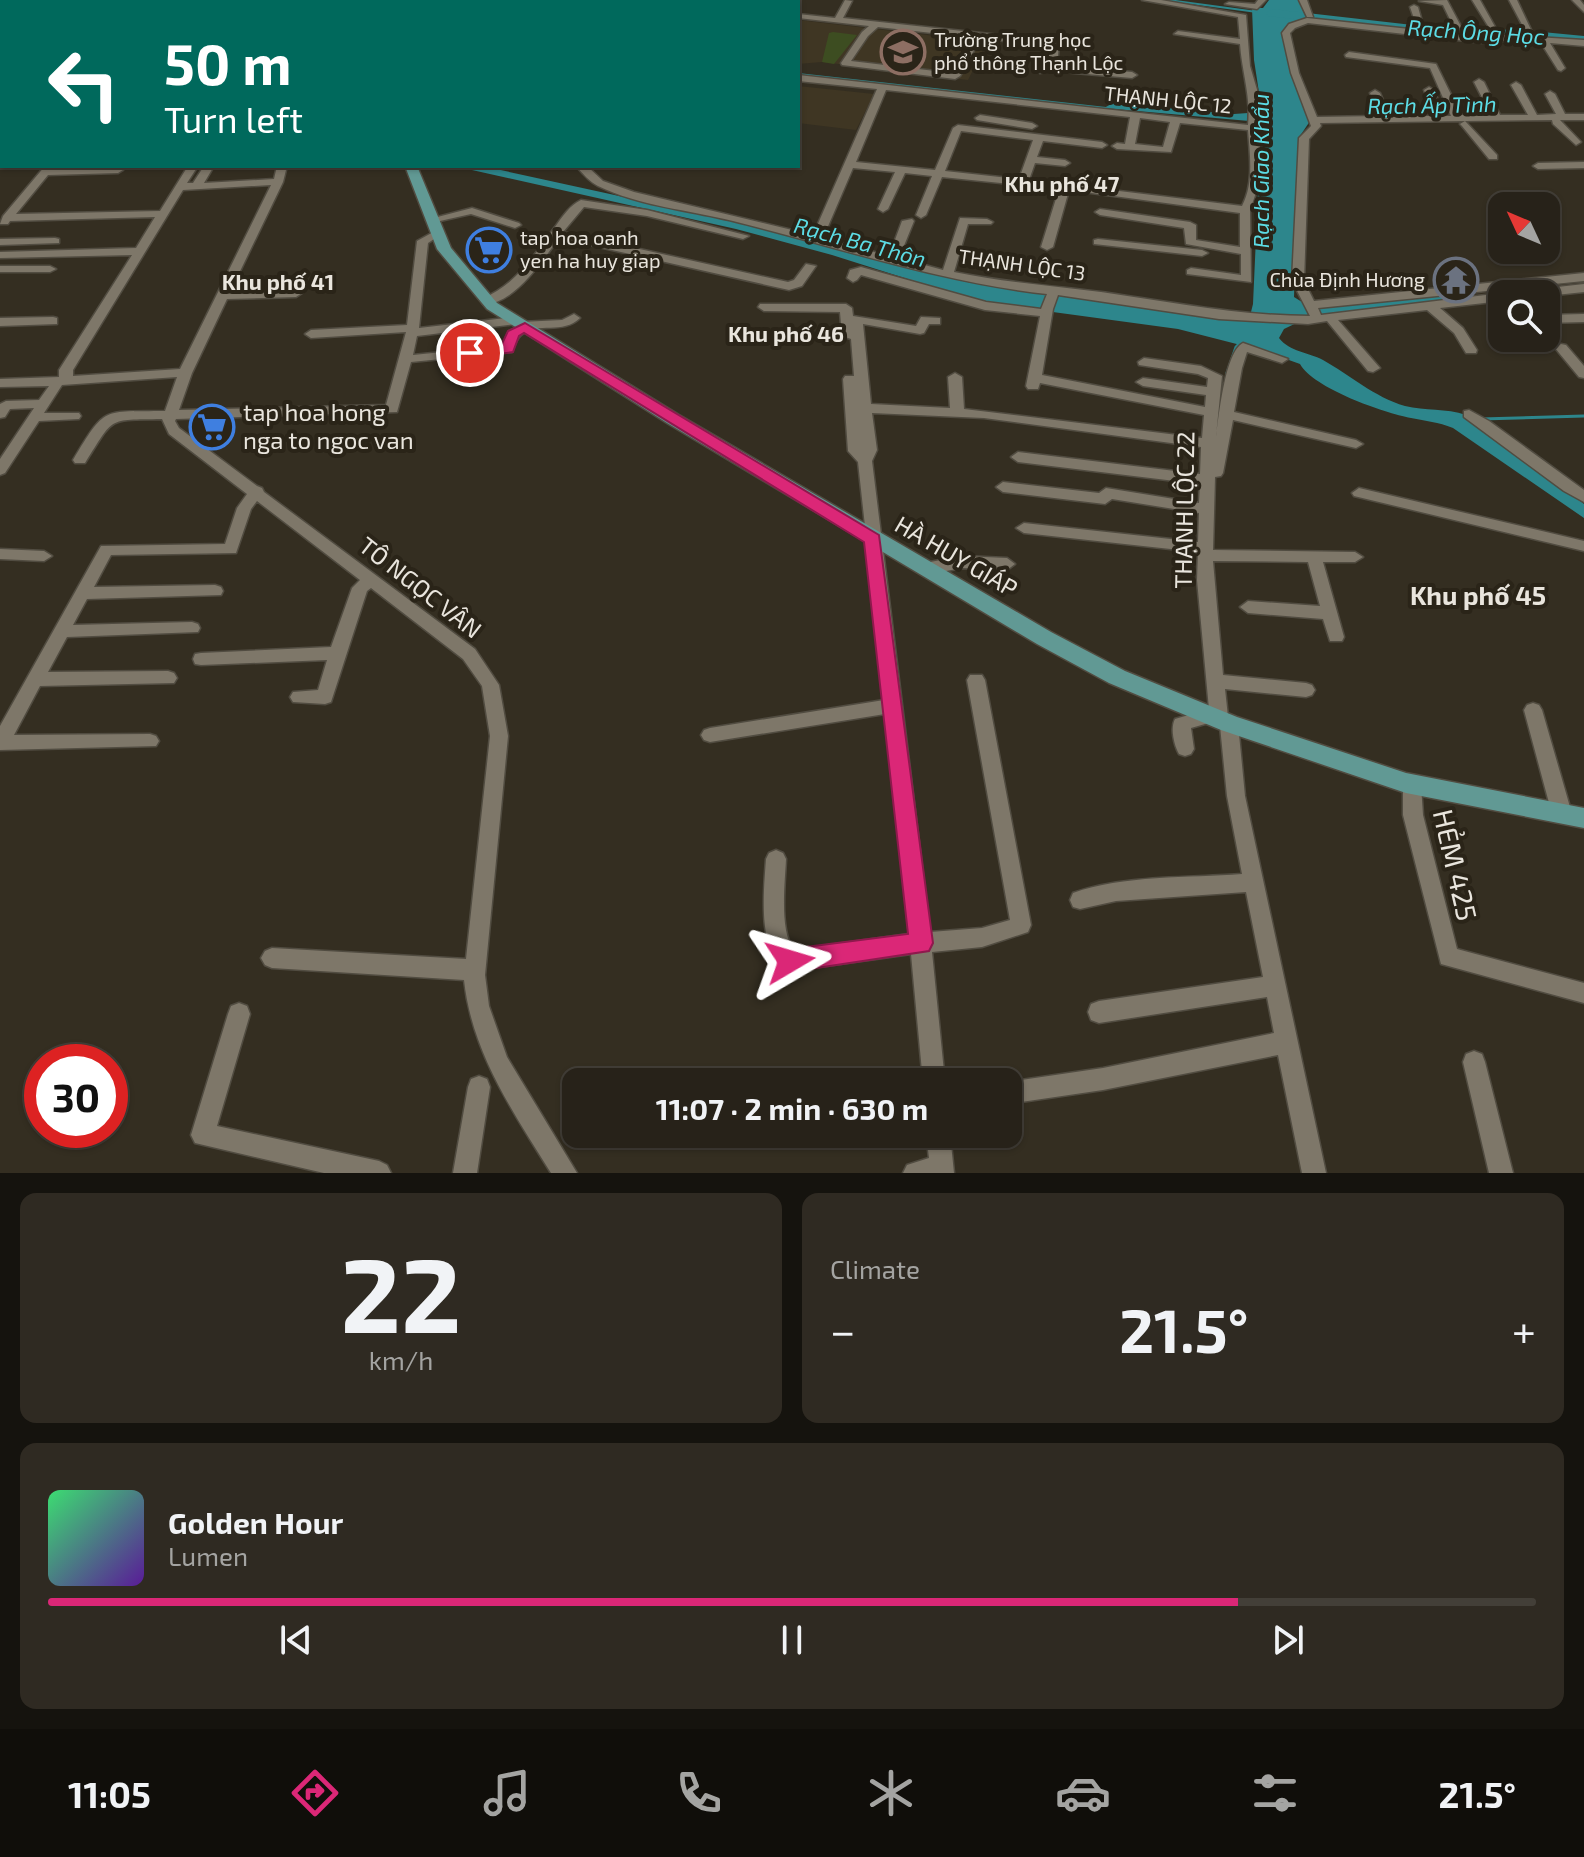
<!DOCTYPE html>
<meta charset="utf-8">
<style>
body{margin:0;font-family:"Exo 2",sans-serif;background:#2f2a22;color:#f1f3f6;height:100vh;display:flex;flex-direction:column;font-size:30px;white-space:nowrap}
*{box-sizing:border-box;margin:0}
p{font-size:26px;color:#a4a4a2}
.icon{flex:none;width:44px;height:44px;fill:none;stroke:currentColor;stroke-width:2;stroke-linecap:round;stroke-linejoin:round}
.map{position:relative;height:1173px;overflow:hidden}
.panel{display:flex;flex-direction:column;gap:20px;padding:20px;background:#15130e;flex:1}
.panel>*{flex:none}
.banner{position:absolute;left:0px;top:0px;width:800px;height:168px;box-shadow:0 2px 6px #0004,0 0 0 2px #433f38;background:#00695c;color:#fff;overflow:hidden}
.needle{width:52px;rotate:314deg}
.fabs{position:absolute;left:1488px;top:192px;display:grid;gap:16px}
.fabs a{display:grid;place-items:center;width:72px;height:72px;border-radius:16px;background:#272219;box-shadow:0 2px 6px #0004,0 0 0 2px #433f38;font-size:40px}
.speed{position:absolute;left:24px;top:1044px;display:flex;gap:16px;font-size:40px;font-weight:700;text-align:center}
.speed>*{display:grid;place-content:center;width:104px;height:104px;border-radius:50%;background:#272219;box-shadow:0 2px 6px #0004,0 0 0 2px #433f38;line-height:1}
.speed .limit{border:12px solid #d22;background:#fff;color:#111}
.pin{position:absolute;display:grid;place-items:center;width:68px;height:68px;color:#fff;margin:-34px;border:4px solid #fff;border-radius:50%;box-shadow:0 2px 8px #0007}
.me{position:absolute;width:88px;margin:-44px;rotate:83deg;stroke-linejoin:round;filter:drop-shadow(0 0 6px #0008)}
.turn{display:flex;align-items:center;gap:28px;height:168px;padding:0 32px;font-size:36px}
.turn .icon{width:104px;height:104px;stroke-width:2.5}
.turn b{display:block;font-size:56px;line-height:68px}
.big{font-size:60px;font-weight:700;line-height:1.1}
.panel .widget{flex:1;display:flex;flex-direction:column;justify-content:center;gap:12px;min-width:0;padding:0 28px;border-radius:16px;background:#2f2a22}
.panel .dial{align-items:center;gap:0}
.dial b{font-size:104px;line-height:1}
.song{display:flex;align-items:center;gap:24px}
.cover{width:96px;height:96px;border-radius:12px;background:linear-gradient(135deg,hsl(140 70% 55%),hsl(270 70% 35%))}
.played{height:8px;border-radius:4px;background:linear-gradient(90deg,#db2777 80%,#433f38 80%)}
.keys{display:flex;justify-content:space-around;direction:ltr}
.heat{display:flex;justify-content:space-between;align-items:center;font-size:44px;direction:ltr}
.panel .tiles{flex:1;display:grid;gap:20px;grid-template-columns:1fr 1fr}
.widget:last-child{grid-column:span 2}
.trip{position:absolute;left:562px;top:1068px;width:460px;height:80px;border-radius:16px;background:#272219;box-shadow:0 2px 6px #0004,0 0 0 2px #433f38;font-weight:700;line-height:80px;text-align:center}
.menu{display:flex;height:128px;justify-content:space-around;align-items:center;background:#100e0a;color:#a4a4a2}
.menu .icon{width:56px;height:56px}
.menu .active{color:#db2777}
.menu b{font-size:36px;color:#f1f3f6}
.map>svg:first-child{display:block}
.built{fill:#3f3623}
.green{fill:#3d4d21}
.water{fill:#2d868c}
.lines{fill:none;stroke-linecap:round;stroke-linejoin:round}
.stream-far1{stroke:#2d868c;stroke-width:2}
.stream{stroke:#2d868c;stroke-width:3}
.river{fill:#2d868c;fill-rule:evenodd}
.minor-casing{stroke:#514c41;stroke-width:3}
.major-casing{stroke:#514c41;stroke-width:3}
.minor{fill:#7e7769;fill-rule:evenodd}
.major{fill:#619994;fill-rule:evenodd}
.route{fill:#db2777;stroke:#8e194d;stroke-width:2}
.labels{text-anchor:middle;stroke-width:8;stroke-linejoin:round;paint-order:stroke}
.far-poi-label{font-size:20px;fill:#e9e5dd;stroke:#2a2418;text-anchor:start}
.far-street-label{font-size:20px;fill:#e9e5dd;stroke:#2a2418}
.far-water-label{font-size:22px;font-style:italic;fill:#5cdce5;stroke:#2a2418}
.far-neighbourhood-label{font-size:22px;font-weight:bold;fill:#e9e5dd;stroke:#2a2418}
.poi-label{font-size:24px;fill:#e9e5dd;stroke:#2a2418;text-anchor:start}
.street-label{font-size:24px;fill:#e9e5dd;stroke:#2a2418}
.neighbourhood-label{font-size:26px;font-weight:bold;fill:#e9e5dd;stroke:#2a2418}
.near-street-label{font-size:28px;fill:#e9e5dd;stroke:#2a2418}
</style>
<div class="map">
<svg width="1584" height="1173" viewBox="0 0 1584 1173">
<rect width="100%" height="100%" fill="#342e21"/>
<path class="built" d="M798 20 987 42 968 80 822 62 798 64Z
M798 86 874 94 856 130 798 123Z"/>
<path class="green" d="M833 32 857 35 834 64 822 62 829 33Z"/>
<path class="water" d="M1269 0H1299L1306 15 1286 29 1310 121 1300 136 1294 297 1310 307 1311 316 1284 329 1279 338C1290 352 1308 352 1323 360 1350 375 1374 397 1405 406 1425 411 1446 408 1466 415L1584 504V518L1453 428C1438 422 1426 421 1411 418 1384 413 1313 388 1300 364L1264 351 1178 329 980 302 832 255 736 229 454 166H482L752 225 967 282 1244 318 1251 312 1253 304 1261 126 1249 121 1104 108 1113 103 1234 114 1262 112 1254 60 1252 8H1263Z
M1456 293 1463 298 1320 316 1314 307Z"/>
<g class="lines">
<path class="stream-far1" d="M262 0 269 2
M1168 0 1257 12
M798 74 1106 108"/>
<path class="stream" d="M1227 373 1236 347 1241 342
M1481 419 1584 416"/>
<path class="river" d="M1272 9 1483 33 1510 29 1584 36V44L1510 37 1483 41 1268 16 1266 13Z"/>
<g class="minor-casing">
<path id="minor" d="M0 0H9L0 3Z
M19 0H29L31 2H21Z
M123 0H132L122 2Z
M248 0H260L262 2H250Z
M308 0H316V2H308Z
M656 0H678L680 2H658Z
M688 0H697L687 2Z
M845 0 852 1 843 18 1055 41 1059 44 1057 66 1132 72 1137 75 1132 78 1052 71 1040 73 1036 70 1048 66 1050 46 878 27 868 36 851 61 952 73 968 47 955 44V40L977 45 960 76 955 79 842 65 841 63 862 32 869 26 798 18V14L835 18Z
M1142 0H1161L1246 15 1250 66 1260 100V181L1250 210 1251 282 1187 274V270L1191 268 1241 275V254L1186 244 1184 228 1100 215 1095 212 1100 209 1190 222 1196 225V240L1240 247V213L1069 190 1053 247 1047 250 1041 247 1059 189 942 177 926 215 921 218 916 215 932 176 905 173 888 209 883 212 878 209 895 172 853 168 823 238 889 256 902 221 912 219 914 221 899 258 943 270 960 218 987 219 993 222 991 224H968L954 272C1003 282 1052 286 1101 292 1171 302 1239 316 1310 316L1292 281 1299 138 1311 126 1291 73 1282 33 1289 24 1307 18 1484 37 1505 35 1584 40V46L1550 43 1565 68 1561 71 1558 70 1541 43 1505 41 1484 43 1308 23 1295 28 1290 33 1299 73 1317 117 1380 116 1370 93 1375 90 1380 93 1390 116H1434L1424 90 1429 87 1434 90 1444 116H1451L1430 68 1346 57 1345 55 1349 52 1436 64 1461 115H1491L1474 82 1479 79 1484 82 1500 115H1528L1511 85 1516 82 1521 85 1537 115 1556 114 1545 94 1550 91 1555 94 1565 114H1584V120H1560L1581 142 1576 145 1553 124 1552 120 1465 121 1497 155V159H1489L1462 126 1460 124 1465 121 1320 123 1321 126 1309 139 1304 281 1314 301 1584 273V281L1318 308 1321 315 1502 293 1504 294H1502V301L1440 308 1463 328 1477 350 1476 353H1466L1454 333 1427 310 1338 320 1380 368 1373 372 1368 371 1327 321 1308 324 1219 319 1058 295 1053 309 1042 375 1205 407 1206 395 1143 386 1136 382 1143 378 1207 387 1208 378 1198 374 1139 365 1138 362 1144 358 1201 366 1222 376 1216 436C1219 416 1225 352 1243 343L1288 359 1282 363 1247 352 1242 368 1234 412 1356 440 1363 444 1356 448 1233 420 1223 473 1221 476 1215 477 1213 550 1355 552 1363 557 1355 562H1323L1344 637 1342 641H1330L1323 619 1248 613 1240 607 1248 601 1320 606 1308 562 1213 561 1223 675 1306 683 1312 685 1315 690 1312 695 1306 697 1225 689 1228 717 1235 719 1238 724 1245 796 1326 1173H1302L1278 1055 1103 1090 1008 1104V1082L1103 1068 1274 1033 1267 997 1099 1023 1091 1020 1088 1012 1091 1004 1099 1001 1263 977 1246 892 1116 901 1080 909 1073 907 1070 900 1073 893C1122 875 1189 878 1242 874L1227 796 1220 726 1212 722 1191 728 1194 749 1191 754 1185 756 1179 754C1174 745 1170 728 1175 719L1209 709 1197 580 1198 552 1024 533 1016 528 1024 523 1198 542 1199 513 1112 499 1105 504 1003 492 996 487 1003 482 1099 493 1106 488 1199 503 1200 484 1018 462 1011 457 1018 452 1200 474 1201 447 984 418 872 413 877 450 872 461 930 932 982 928 1010 920 967 680 970 675H982L985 680 1031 925 1028 932 982 947 932 952 945 1082H923L911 954 790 971C756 958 764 889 766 859L769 853 776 850 783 853 786 859C785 883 779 931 794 950L909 934 885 714 710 742 704 740 701 735 704 730 710 728 884 700 858 462 848 451 843 379 845 376H854L851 339 842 336 840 312 764 311 758 307 760 304H846L852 308 853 316 916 326 921 317 940 318V324H929L924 333 920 334 863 324 871 404 950 408 948 377 955 373 962 377 964 409 1202 438 1204 415 1040 383 1038 389H1028L1026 386 1040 316 985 310 861 275 857 280 853 282 847 278 850 270 861 267 986 302 1041 309 1047 294C939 282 838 247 733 221 689 210 639 206 598 186 590 182 582 173 576 166H587L603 181 634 192 813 235 877 89 798 81V75L1248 125C1251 96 1242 73 1240 44L1174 34 1178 31 1240 39 1238 17ZM886 90 1130 117 1125 144 1117 143 1112 146 1117 149 1171 152 1180 123 1248 130C1250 156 1254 183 1242 206L1029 180 1035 163 1065 166 1070 163 1065 160 1037 157 1043 141 1102 148 1107 145 1102 142 958 125 953 128 935 170 856 162ZM1140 118 1170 122 1163 147 1135 144ZM961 131 1033 140 1019 179 945 171Z
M1258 0H1266L1257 9 1225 4 1229 2 1255 4Z
M1299 0H1307L1313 17H1307Z
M1447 0 1464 32 1463 34H1457L1443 5 1419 1Z
M1472 0H1480L1499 34H1493Z
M1509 0H1517L1533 34H1527Z
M1572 0H1580L1584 5V12Z
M1414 5 1418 7 1424 29 1417 27 1410 7Z
M0 36 2 37V43L0 42Z
M0 87H2V93H0Z
M980 115 1032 123 1037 126 1032 129 977 120 975 118Z
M2 138V145L0 146V139Z
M0 152H2V158H0Z
M1584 162V168L1538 169 1533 166 1538 163Z
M45 166H55L53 169 118 167 123 170 118 173 48 175 16 214 160 211 188 166H198L187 183H193L204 166H214L204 183 274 179 277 166H287L283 182 230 292 296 289 302 293 296 297 227 299 192 373 179 410 386 405 406 332 311 338 305 334 311 330 407 325 417 241 437 230 443 233 428 243 419 328 515 317 521 322 562 320 574 314 580 318C563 335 538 321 521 335 516 339 514 347 512 352L411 362 397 412 176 419 175 421 179 428 257 486 262 488 264 492 475 649 499 685 508 736 485 975 489 1006 507 1057 577 1173H551C513 1112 472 1053 464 980L272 968 265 965 261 958 265 951 272 948 466 959 490 736 482 686 463 659 371 588 367 591 331 702 325 704 293 702 290 697 293 692 318 690 327 660 201 665 195 664 193 659 195 654 201 653 331 647 352 588 360 580 257 501 251 509 236 553 111 555 94 587 215 585 221 587 223 591 221 595 87 599 73 625 192 622 198 624 200 628 198 632 67 637 48 672 168 671 174 673 177 678 174 683 40 686 14 735 150 734 156 736 159 741 156 746 0 750V726L101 546 225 544 237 508 247 494 169 434 162 419C106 420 115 416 85 463H75L73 460C106 405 102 412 165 411L177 377 62 385 44 413H79L81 416 79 419 39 421 5 473 0 475V459L34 408 10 409 5 417 0 418V404L6 401 39 400 49 386 0 387V379L59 377V370L132 255 0 258V252L136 248 155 217 10 221 8 224H0L3 216ZM271 185 180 369 73 376V370L183 190ZM516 324 517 327 509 331 502 346 413 355 417 336Z
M581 200 647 210 749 236 743 239 647 216 584 207 563 232 788 282 794 280 806 264 816 266 802 286 789 290 559 238C543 260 513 306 483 304V298C516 285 534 255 555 227 562 217 570 205 581 200Z
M472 208 519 223 521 225 515 228 471 214 431 223 426 220Z
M55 238 59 239V243L0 245V239Z
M1098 239 1202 250 1208 253 1202 256 1094 244V240Z
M0 266H50L56 269 50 272H0Z
M1584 284V292L1546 296 1525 294 1531 290Z
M1584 314V322L1546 323V315Z
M53 317 57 318V324L0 326V318Z
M1561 344 1566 345 1584 366V378L1579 377 1555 348Z
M1469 410 1489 421 1584 490V502L1564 491 1464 417V411Z
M1359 488 1584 541V551L1354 496 1352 493Z
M0 549 44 551 52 556 44 561 0 559Z
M962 556 1007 558 1015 564 1007 570 962 568 925 575 917 569 925 563Z
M1533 703 1539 705 1542 710 1572 814 1569 820 1562 822 1555 820 1552 814 1524 710 1527 705Z
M1412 777 1419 779 1421 785 1423 815 1457 949 1584 983V1003L1441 964 1403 815V785L1405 779Z
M239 1003 247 1006 250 1014 217 1126 379 1161 387 1165 391 1173H324L195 1143 191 1135 228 1014 231 1006Z
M1474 1051 1482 1054 1485 1062 1513 1173H1489L1463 1062 1466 1054Z
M479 1076 487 1079 490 1087 477 1173H453L468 1087 471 1079Z
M926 1134H950L954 1173H903L907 1165 929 1158Z"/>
</g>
<g class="major-casing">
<path id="major" d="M342 0H352L353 2H343Z
M405 166H417L451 248 497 303 679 415 1051 632 1125 671 1237 717 1406 773 1584 808V828L1406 793 1221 730 1109 683 1037 644 667 423 487 309 437 249Z"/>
</g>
<use href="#minor" class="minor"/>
<use href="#major" class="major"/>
</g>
<path class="route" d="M525 323 879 535 933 943 929 951 790 972 781 969 778 961 781 953 790 949 908 934 864 542 524 333 519 336 513 352 470 358 462 353 470 349 501 346 508 331Z"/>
<defs>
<g id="school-ring" transform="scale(2.3)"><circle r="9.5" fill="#2a2418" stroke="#8d6e63" stroke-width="1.5"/><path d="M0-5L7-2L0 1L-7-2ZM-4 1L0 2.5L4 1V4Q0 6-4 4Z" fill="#8d6e63"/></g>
<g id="supermarket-ring" transform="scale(2.3)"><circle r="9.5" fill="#2a2418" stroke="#3f7fe0" stroke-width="1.5"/><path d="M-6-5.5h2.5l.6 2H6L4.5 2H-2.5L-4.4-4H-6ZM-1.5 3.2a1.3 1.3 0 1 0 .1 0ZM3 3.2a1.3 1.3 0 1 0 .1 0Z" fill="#3f7fe0"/></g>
<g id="temple-ring" transform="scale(2.3)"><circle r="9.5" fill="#2a2418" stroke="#6b7280" stroke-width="1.5"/><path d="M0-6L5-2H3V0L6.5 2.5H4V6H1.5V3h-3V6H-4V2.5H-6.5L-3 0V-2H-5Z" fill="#6b7280"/></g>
</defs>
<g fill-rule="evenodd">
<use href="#school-ring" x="903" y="52"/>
<use href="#supermarket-ring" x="489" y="250"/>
<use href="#temple-ring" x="1456" y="280"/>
<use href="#supermarket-ring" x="212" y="427"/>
</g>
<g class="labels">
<g class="far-poi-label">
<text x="934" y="47">Trường Trung học<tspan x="934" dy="23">phổ thông Thạnh Lộc</tspan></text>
<text x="520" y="245">tap hoa oanh<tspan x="520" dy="23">yen ha huy giap</tspan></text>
<text x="1425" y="287" text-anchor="end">Chùa Định Hương</text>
</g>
<g class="far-street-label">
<text transform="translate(1168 100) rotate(6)" y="7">THẠNH LỘC 12</text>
<text transform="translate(1022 265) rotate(8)" y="7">THẠNH LỘC 13</text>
</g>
<g class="far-water-label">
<text transform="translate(1476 32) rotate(4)" y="8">Rạch Ông Học</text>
<text transform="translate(1432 105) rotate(-1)" y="8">Rạch Ấp Tình</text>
<text transform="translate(1261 171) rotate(-90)" y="8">Rạch Giao Khẩu</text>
<text transform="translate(860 242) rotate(15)" y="8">Rạch Ba Thôn</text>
</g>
<g class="far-neighbourhood-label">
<text x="1062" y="192">Khu phố 47</text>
<text x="278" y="290">Khu phố 41</text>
<text x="786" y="342">Khu phố 46</text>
</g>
<g class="poi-label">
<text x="243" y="421">tap hoa hong<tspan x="243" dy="28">nga to ngoc van</tspan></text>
</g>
<g class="street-label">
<text transform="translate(1185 510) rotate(-89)" y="8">THẠNH LỘC 22</text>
<text transform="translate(956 557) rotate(30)" y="8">HÀ HUY GIÁP</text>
<text transform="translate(420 588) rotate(38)" y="8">TÔ NGỌC VÂN</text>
</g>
<g class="neighbourhood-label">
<text x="1478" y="605">Khu phố 45</text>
</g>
<g class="near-street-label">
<text transform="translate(1455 865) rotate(77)" y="10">HẺM 425</text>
</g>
</g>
</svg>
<div class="fabs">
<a><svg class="needle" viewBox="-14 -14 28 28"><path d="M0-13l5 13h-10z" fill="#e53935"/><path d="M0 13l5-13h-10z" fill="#a4a4a2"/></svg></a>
<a><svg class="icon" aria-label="search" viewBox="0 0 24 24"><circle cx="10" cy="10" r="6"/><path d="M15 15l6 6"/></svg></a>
</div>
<div class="speed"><div class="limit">30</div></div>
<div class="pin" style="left:470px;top:353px;background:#d93025"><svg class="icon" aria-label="arrive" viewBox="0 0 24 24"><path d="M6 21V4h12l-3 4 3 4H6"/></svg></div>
<svg class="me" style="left:790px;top:961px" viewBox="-20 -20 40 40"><path d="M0-17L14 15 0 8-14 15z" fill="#db2777" stroke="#fff" stroke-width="4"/></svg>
<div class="trip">11:07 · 2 min · 630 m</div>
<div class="banner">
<div class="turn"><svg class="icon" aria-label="left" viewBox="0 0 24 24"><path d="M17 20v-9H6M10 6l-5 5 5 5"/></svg><div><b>50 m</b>Turn left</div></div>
</div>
</div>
<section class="panel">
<div class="tiles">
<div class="widget dial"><b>22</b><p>km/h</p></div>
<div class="widget"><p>Climate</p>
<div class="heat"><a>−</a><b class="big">21.5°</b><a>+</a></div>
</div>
<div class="widget">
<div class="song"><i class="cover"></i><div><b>Golden Hour</b><p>Lumen</p></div></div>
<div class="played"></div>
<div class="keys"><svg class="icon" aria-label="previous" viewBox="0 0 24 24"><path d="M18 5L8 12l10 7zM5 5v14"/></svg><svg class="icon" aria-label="pause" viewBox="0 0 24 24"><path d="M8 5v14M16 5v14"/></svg><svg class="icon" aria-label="next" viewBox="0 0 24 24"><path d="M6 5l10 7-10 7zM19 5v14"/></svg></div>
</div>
</div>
</section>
<nav class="menu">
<b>11:05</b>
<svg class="icon active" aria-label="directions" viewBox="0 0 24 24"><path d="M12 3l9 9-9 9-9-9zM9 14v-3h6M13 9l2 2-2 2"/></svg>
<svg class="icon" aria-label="music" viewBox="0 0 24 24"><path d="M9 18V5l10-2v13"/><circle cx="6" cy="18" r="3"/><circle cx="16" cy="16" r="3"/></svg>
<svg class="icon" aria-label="phone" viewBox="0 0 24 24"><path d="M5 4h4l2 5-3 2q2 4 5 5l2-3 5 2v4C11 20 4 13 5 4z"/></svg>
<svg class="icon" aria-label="climate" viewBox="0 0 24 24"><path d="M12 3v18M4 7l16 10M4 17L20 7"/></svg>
<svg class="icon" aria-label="car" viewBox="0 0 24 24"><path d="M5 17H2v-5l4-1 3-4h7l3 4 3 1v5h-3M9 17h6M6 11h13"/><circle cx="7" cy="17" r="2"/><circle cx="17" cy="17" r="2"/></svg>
<svg class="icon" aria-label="filters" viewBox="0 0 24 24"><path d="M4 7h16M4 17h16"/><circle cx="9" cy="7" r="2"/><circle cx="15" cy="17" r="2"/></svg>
<b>21.5°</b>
</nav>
